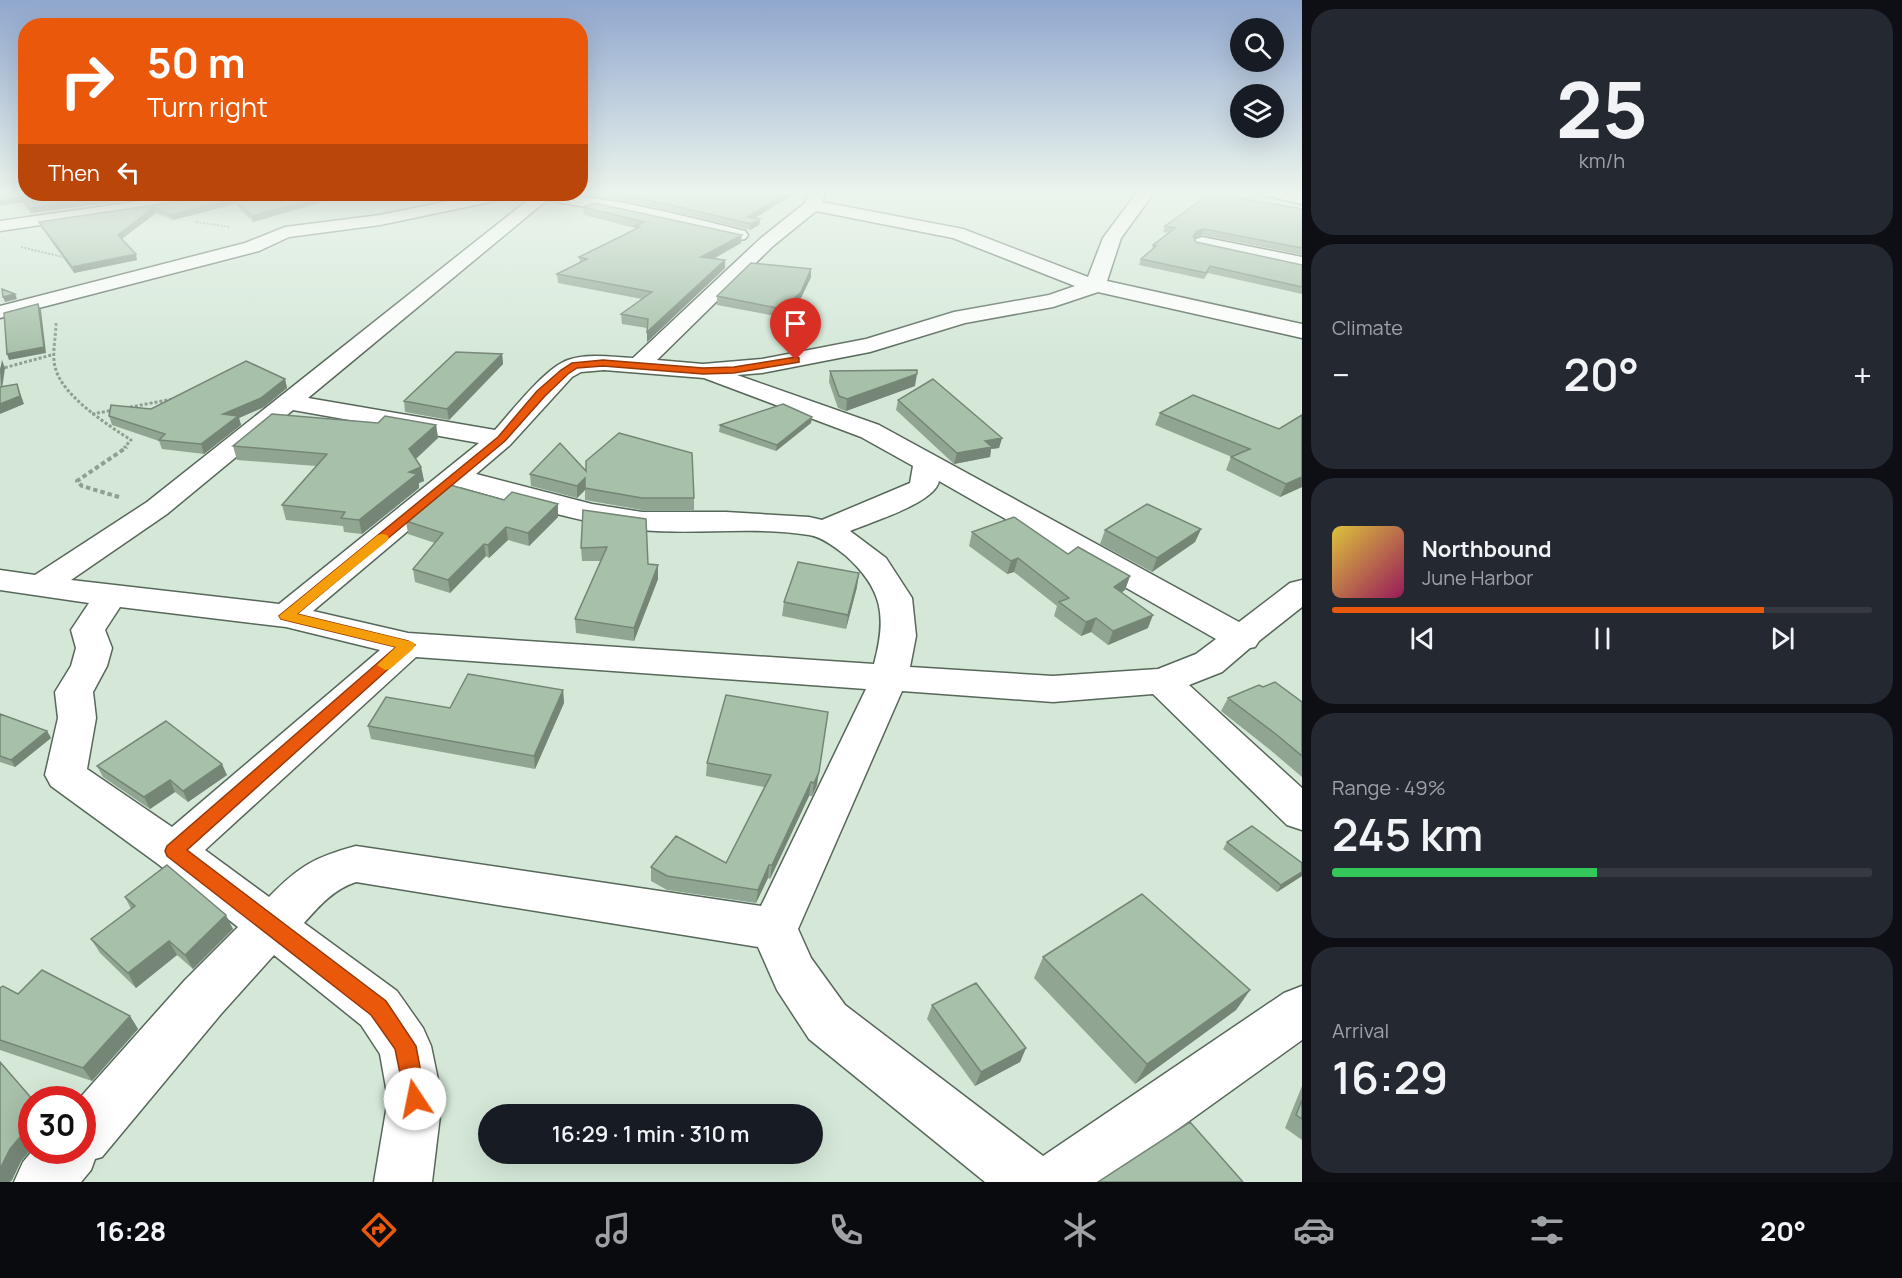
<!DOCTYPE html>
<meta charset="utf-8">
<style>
body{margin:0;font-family:Manrope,sans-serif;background:#242831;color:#f1f3f6;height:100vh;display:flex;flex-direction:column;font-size:22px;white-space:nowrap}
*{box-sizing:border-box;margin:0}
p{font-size:20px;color:#9ea1a6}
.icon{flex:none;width:33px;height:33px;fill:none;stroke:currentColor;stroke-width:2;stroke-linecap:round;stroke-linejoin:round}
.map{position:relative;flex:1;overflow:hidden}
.drawer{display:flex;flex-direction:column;gap:9px;padding:9px;background:#0d0f14;width:600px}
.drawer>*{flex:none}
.hud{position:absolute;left:18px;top:18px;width:570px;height:183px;border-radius:24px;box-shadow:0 6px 24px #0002;background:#ea580c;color:#fff;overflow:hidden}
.fabs{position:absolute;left:1230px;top:18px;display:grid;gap:12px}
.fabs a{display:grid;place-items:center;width:54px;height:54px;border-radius:50%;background:#171b24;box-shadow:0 6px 24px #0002;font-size:30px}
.speed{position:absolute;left:18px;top:1086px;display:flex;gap:12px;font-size:30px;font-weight:700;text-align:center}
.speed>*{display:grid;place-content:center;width:78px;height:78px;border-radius:50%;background:#171b24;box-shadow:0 6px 24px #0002;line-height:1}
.speed .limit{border:9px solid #d22;background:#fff;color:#111}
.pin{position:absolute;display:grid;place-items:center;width:51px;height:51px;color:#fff;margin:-62px -26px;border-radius:50% 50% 50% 0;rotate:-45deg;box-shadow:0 0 6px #0007}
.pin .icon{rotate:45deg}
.me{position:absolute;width:66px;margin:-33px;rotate:349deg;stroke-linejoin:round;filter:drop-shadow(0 0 4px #0008)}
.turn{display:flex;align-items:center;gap:21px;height:126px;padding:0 30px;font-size:27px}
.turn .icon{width:78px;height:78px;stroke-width:2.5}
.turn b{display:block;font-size:42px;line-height:51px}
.then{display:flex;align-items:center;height:57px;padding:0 30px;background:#0003;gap:12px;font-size:22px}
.big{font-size:45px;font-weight:600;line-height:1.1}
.drawer .tile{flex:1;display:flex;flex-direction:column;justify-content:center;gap:9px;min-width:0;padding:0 21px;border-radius:24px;background:#242831}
.drawer .dial{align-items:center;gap:0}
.dial b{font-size:78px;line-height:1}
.song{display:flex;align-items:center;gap:18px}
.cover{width:72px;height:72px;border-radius:9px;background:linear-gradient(135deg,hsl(50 70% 55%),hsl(330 70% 35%))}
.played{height:6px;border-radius:3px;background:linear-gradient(90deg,#ea580c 80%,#363941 80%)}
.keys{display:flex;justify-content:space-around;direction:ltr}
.heat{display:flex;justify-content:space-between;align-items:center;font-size:33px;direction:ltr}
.charge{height:9px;border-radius:4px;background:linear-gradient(90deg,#34c759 49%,#363941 0)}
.trip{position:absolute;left:478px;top:1104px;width:345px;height:60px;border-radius:30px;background:#171b24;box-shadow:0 6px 24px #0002;font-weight:600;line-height:60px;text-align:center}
.dock{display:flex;height:96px;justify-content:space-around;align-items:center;background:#090b0e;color:#9ea1a6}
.dock .icon{width:42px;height:42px}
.dock .current{color:#ea580c}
.dock b{font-size:27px;color:#f1f3f6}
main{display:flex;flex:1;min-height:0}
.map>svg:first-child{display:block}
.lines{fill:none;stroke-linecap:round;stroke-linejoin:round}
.street-casing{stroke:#576759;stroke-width:3}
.path-far2{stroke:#909f93;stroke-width:2;stroke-dasharray:2 1.5;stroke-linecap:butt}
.path-far1{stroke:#909f93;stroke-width:3;stroke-dasharray:3 2;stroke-linecap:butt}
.path{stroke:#909f93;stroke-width:4;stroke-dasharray:4.5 3;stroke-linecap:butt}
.street{fill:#fff;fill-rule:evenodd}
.wall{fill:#90a592}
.shaded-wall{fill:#758677}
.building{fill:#a7c0aa;stroke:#758677;stroke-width:1.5}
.route{fill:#ea580c;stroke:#983908;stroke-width:1.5}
.slow{fill:#f59e0b}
</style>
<main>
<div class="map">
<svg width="1302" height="1182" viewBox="0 0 1302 1182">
<rect width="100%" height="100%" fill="#d5e8d8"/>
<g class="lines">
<g class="street-casing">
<path id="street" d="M810 191H826L822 202 963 229 1088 277 1103 238 1138 191H1155L1121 238 1107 281 1302 324V338L1098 292 1053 307 965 323 870 352 762 373 737 375 879 425 1239 622 1290 583 1302 580V607L1259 641 1255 647 1250 648 1222 672 1189 685 1302 788V830L1287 825 1153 694 1053 702 902 691 798 929 811 958 845 1005 1043 1156 1284 993 1302 986V1040L1104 1182H985L809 1039 777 990 758 947 356 882C334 889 319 906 304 923L397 991 423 1028 431 1046 442 1099 432 1182H374L388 1099 380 1054 361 1025 274 955 221 1014 102 1157 95 1159 91 1170 81 1182H14L23 1162 33 1150H82V1100H78L185 980 238 927 158 864 51 786 45 775 58 718 55 692 71 666 76 648 71 630 89 603 0 590V570L35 575 147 502 533 196 532 194C603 194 676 214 745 231L748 235 745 239 739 240 629 215 547 200 308 398 495 430C512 411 545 368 568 360 587 353 613 357 633 358L761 238 805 203ZM816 211 953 238 1075 286 1049 295 954 312 866 339 762 359 703 364 657 360 773 246ZM604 370 704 378 861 437 913 466 910 483 822 520 809 517 726 512H642L592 504 476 474 510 445 572 377 581 372ZM293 410 479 443 279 604 71 580 167 514ZM939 481 1216 639 1196 654 1158 669 1053 676 910 667 916 636 912 598 886 558 850 531C871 522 935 503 939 481ZM460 487C520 503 580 524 641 530 697 535 754 526 809 535 822 537 835 547 845 555 883 589 887 616 874 664L408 633 313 611ZM120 607 286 627 380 650 172 827 87 769 96 718 93 692 107 666 112 648 105 630ZM416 657 866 689 761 906 356 846C315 857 299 866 269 897L205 850Z
M1257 191H1290L1302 194V204L1259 194Z
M190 194H224L216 199 0 231V221Z
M483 194H512L504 199 380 225 289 237 259 251 0 318V306L245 243 285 227 380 215Z
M1202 237 1302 257V269L1196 247 1193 243 1196 239Z"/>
</g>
<path class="path-far2" d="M196 222 230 227
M21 247 67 258"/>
<path class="path-far1" d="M56 323C56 337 51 357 56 370 64 397 108 425 131 440L124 448
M0 369 55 354
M125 408 173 399
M92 414 114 410"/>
<path class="path" d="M119 497 82 486 77 481 127 447"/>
<use href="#street" class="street"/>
</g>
<path class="wall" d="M0 191 26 194H177L31 213 23 202 0 206Z
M580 191H799L754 218 760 219 759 225 750 230 649 206 578 194H580Z
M219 194H350L253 222 235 204 173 220 156 213 122 239 137 260 74 273 41 227 39 222 215 196Z
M583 207 741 243 714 258 725 260V268L647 342V328L622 324 621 314 642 299 558 283 557 274 580 263 579 257 635 230V228L584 215Z
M1302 209V255L1202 235 1194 238 1196 242 1302 265V294L1208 273 1204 279 1139 265 1141 259 1152 250 1153 245 1169 233 1163 232 1165 226Z
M811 277 800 300 781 317 717 305V296Z
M502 354 503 364 449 420 405 412 404 401Z
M830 371 915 386 846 411 838 408 829 382Z
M285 379 287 388 264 407 239 418 241 425 204 454 162 449 159 441 112 425 109 416 151 409Z
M898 400 1002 438 999 448 991 449 990 457 954 464 896 410Z
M1160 413 1279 429 1302 415V487L1280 497 1226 470 1231 457H1232L1155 425Z
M812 417 811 423 776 451 719 432 720 425Z
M378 423 436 425 438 438 416 459 421 467 424 481 419 483V488L362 534 344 532 343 526 286 520 282 505 316 466 237 460 233 446Z
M586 471 694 498V510H642L585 500V490L577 498 531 486 530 474Z
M583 510 648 564 658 579 634 641 576 633 575 619 601 561H582L581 548Z
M558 517 529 546 508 540 489 558 486 556 450 593 415 582 413 569 435 543 408 534 406 521Z
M1201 529 1195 542 1152 572 1100 544 1105 530Z
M972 532 1068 554 1130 576 1125 590 1122 592 1148 628 1108 645 1091 632 1081 636 1054 616 1057 606 1014 572 1007 574 969 546Z
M857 587 846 629 782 616 784 602Z
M1263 687 1302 702V777L1269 749 1221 711 1228 698Z
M563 690 564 703 535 769 371 739 368 726 450 708Z
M726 695 817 785 812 796H809L770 879 768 878 756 903 667 890 651 881V867L726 863 764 787 706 776 707 763Z
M0 714 47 731 51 738 15 767 0 762Z
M97 766 227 775 188 802 175 792 150 809 103 777Z
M1227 842 1302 863V876L1277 892 1223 849Z
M125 897 233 929 193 969 177 955 136 988 100 953 91 939 131 909Z
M1043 957 1250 990 1236 1010 1135 1084 1034 978Z
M0 988 18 994 130 1016 138 1029 92 1081 0 1050Z
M932 1005 1026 1048 1020 1062 975 1086 927 1019Z
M1302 1086V1140L1285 1128Z
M32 1100V1149L21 1161 12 1180 0 1182Z"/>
<path class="shaded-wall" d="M790 191H799L747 223V217Z
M137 194H177L31 213 29 208Z
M331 194H350L253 222 252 216Z
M21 197 23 202 0 206V200Z
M233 199 235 204 173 220 171 215Z
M154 207 156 213 120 240 118 235Z
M760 219 759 225 750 230 751 224Z
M1204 229 1202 235 1195 237 1191 242 1193 236 1197 231Z
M742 235 741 243 701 266V257Z
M136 254 137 260 74 273 72 267Z
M725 260V268L647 342V332Z
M811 269V277L800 300 781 317 782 309Z
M15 294 17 299 5 302 3 297Z
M38 304 41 310 46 353 9 360 7 354Z
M502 354 503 364 449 420 447 409Z
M2 360 5 368 1 396 0 370Z
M917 374 915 386 846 411 847 399Z
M285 379 287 388 264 407 239 418 241 425 204 454 201 444 223 414Z
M17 384 24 404 0 414V404Z
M812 417 811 423 776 451 777 445Z
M436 425 438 438 411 463 409 449Z
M1002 438 999 448 991 449 990 457 954 464 957 453 985 441Z
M421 467 424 481 419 483V488L362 534 359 520 409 472Z
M1302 477V487L1280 497 1286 484Z
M585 478V490L577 498V486Z
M558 504V517L529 546 528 533Z
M506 527 508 540 489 558 488 545Z
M1201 529 1195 542 1152 572 1157 558Z
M484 544 486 556 450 593 448 580Z
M1018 558 1014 572 1007 574 1011 561Z
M658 565V579L634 641V628Z
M859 573 857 587 846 629 848 615Z
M1130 576 1125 590 1109 601 1114 587Z
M1153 615 1148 628 1108 645 1113 631Z
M1096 618 1091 632 1081 636 1086 622Z
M563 690 564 703 535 769 534 756Z
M47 731 51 738 15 767 11 760Z
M222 764 227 775 188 802 183 791Z
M819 772 817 785 812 796 814 783Z
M170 780 175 792 150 809 144 797Z
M811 782 809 796 770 879 772 865Z
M769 865 768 878 756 903 758 890Z
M1302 872V876L1277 892 1281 885Z
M226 915 233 929 193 969 185 955Z
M169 941 177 955 136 988 128 973Z
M1250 990 1236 1010 1135 1084 1147 1064Z
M130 1016 138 1029 92 1081 83 1068Z
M1026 1048 1020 1062 975 1086 981 1072Z
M21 1136 31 1149 21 1161 12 1180 10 1182H0V1169L10 1149Z"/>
<path class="building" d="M0 191H26V194H137L29 208 21 197 0 200Z
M596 191H790L747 217 760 219 751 224 649 200Z
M1211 193 1302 209V248L1204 229 1197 231 1193 236 1196 242 1302 265V287L1210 266 1206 273 1141 259 1156 246 1153 245 1175 228 1165 226Z
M219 194H331L252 216 233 199 171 215 154 207 118 235 136 254 72 267 39 222 215 196Z
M594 203 742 235 701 257 725 260 647 332 648 319 621 314 652 292 557 274 587 259 579 257 640 227 635 226 644 222 583 207Z
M751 263 811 269 801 292 782 309 717 296Z
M2 289 15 294 3 297Z
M38 304 44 347 7 354 4 313Z
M456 352 502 354 447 409 404 401Z
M246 361 285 379 261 398 223 414 238 416 201 444 159 440 165 434 109 416 111 405 151 409Z
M917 370V374L847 399 839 396 830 371Z
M933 379 1002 438 985 441 992 447 957 453 898 400Z
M17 384 20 396 0 404V387Z
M1193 395 1279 429 1302 415V477L1286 484 1231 457 1250 449 1160 413Z
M783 404 812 417 777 445 720 425Z
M272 414 378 423 385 416 436 425 409 449 421 467 409 472 417 474 359 520 341 518 345 512 282 505 327 454 233 446Z
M619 433 692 453 694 498H642L585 488V478L577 486 530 474 560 443 586 471V461Z
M450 485 504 500 512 492 558 504 528 533 506 527 488 545 484 544 448 580 413 569 443 533 406 521Z
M1147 504 1201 529 1157 558 1105 530Z
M583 510 646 519 648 564 658 565 634 628 575 619 607 547 581 548Z
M1014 517 1068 554 1078 547 1130 576 1114 587 1153 615 1113 631 1096 618 1086 622 1059 602 1069 598 1018 558 1011 561 972 532Z
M798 562 859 573 848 615 784 602Z
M468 674 563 690 534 756 368 726 386 697 450 708Z
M1275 682 1302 702V756L1277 735 1228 698 1259 685 1263 687Z
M726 695 828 712 819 772 814 783 811 782 772 865H769L758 890 667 876 651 867 676 836 726 863 771 775 707 763Z
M0 714 47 731 11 760 0 756Z
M166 721 222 764 183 791 170 780 144 797 97 766Z
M1252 826 1302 863V872L1281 885 1227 842Z
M167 865 226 915 185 955 169 941 128 973 91 939 135 906 125 897Z
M1142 894 1250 990 1147 1064 1043 957Z
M42 970 130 1016 83 1068 0 1040V988L3 986 18 994Z
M976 983 1026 1048 981 1072 932 1005Z
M0 1062 33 1100H32V1136H21L10 1149 0 1169Z
M1302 1100V1119L1296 1115Z
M1190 1122 1243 1182H1098Z"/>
<linearGradient id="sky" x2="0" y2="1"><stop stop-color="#90a7ce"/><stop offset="0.54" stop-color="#ecf5ed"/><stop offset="1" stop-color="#ecf5ed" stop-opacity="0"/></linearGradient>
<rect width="1302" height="357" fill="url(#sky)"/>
<path class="route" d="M796 357 799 358V362L734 373 703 374 603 366 577 368 568 374 545 396 505 441 297 614 408 641 415 645 187 850 386 1001 416 1046 426 1099 423 1107 415 1110 407 1107 395 1049 371 1015 167 856 165 851 167 846 396 647 281 619 279 616 498 437 537 391 561 370 572 363 603 360 703 368 734 367Z"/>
<path class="slow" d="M382 534 387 535 389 538 387 541 297 614 413 642 415 645 413 649 390 669 385 670 377 665 396 647 281 619 279 616 378 535Z"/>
</svg>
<div class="fabs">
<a><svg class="icon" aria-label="search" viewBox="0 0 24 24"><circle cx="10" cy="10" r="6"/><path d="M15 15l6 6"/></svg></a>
<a><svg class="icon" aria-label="layers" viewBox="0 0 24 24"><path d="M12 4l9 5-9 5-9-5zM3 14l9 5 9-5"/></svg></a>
</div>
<div class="speed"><div class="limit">30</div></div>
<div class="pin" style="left:796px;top:360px;background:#d93025"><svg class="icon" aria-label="arrive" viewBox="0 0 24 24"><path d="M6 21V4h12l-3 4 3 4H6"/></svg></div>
<svg class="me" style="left:415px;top:1099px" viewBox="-20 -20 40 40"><circle r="19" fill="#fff"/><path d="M0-13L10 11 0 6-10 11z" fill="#ea580c"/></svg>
<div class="trip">16:29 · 1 min · 310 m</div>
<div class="hud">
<div class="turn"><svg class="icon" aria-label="right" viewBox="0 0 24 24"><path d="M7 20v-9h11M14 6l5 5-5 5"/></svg><div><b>50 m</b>Turn right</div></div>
<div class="then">Then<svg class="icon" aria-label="left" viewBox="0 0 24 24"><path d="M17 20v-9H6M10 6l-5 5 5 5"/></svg></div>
</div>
</div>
<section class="drawer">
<div class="tile dial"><b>25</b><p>km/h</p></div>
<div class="tile"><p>Climate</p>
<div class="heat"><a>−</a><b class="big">20°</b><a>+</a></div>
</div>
<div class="tile">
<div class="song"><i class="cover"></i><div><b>Northbound</b><p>June Harbor</p></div></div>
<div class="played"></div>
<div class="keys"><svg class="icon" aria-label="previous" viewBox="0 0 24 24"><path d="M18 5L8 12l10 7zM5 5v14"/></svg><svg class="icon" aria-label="pause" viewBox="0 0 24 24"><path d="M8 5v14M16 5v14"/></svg><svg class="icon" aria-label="next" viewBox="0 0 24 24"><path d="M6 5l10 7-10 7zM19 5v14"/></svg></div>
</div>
<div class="tile"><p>Range · 49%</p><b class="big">245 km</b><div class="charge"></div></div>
<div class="tile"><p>Arrival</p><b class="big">16:29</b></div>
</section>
</main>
<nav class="dock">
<b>16:28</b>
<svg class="icon current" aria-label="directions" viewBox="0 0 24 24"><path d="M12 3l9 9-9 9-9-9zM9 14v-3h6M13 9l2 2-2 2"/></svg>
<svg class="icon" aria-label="music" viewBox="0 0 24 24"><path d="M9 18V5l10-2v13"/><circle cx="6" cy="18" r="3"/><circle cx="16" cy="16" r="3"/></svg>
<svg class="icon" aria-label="phone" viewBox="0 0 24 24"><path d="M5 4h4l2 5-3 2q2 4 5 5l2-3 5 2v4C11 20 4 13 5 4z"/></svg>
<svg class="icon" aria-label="climate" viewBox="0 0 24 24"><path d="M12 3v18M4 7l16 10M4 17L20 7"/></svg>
<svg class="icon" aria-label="car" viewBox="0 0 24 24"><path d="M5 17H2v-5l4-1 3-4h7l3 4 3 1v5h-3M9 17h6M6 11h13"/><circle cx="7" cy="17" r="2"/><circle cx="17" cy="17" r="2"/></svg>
<svg class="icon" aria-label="filters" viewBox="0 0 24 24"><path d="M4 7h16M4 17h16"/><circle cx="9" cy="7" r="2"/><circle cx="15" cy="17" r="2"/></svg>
<b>20°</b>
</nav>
